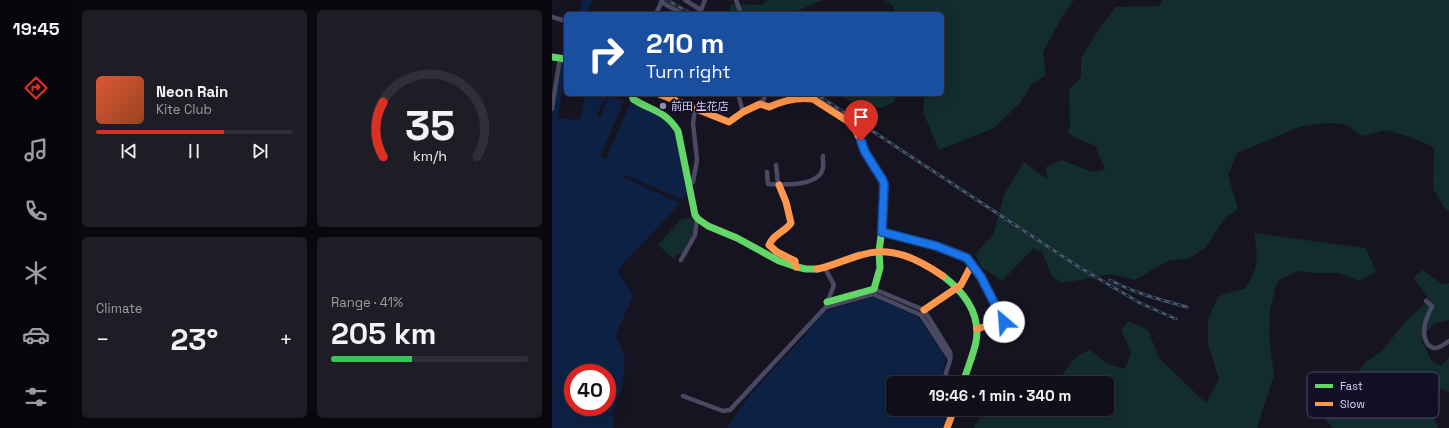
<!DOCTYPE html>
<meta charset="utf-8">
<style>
body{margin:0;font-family:"Space Grotesk","Noto Sans JP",sans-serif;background:#1e1d26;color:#f1f3f6;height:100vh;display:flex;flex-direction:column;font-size:15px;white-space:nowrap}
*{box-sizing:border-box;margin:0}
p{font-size:13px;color:#9c9ca2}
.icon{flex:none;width:22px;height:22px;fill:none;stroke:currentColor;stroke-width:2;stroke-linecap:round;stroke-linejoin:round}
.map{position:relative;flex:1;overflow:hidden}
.side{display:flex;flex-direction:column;gap:10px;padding:10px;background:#09080e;width:480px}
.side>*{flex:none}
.top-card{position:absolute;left:12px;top:12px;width:380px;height:84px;border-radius:6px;box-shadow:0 4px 16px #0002,0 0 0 1px #302f38;background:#1a4fa0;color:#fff;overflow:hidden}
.speed{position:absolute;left:12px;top:364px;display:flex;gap:8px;font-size:20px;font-weight:700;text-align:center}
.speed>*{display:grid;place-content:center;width:52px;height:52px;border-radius:50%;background:#100f19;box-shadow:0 4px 16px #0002,0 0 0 1px #302f38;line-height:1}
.speed .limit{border:6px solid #d22;background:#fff;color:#111}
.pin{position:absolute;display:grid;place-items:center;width:34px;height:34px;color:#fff;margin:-41px -17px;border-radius:50% 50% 50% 0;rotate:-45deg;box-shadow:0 0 4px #0007}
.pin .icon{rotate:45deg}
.me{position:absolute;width:44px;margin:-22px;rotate:333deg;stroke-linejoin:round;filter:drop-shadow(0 0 3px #0008)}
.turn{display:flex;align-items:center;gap:14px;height:84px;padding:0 16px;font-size:18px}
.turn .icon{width:52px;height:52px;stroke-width:2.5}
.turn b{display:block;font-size:28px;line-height:34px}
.big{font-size:30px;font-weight:600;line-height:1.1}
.side .card{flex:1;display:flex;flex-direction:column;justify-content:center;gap:6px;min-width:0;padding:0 14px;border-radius:6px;background:#1e1d26}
.side .dial{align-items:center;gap:0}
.dial svg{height:104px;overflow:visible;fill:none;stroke:#302f38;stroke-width:7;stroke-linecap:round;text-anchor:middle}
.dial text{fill:#f1f3f6;stroke:none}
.song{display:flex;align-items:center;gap:12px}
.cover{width:48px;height:48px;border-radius:6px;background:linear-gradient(135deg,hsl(10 70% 55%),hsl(20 70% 35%))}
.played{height:4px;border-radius:2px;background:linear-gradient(90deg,#d93025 65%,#302f38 65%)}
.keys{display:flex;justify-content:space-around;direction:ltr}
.heat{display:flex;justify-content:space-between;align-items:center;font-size:22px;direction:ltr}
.charge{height:6px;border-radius:3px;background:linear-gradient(90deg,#34c759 41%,#302f38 0)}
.side .tiles{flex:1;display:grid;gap:10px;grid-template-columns:repeat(2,1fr)}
.trip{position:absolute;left:334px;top:376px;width:228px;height:40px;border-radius:6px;background:#100f19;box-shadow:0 4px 16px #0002,0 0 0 1px #302f38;font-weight:600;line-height:40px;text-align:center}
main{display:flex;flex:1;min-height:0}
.tabs{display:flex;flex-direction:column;width:72px;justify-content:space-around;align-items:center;background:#06060a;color:#9c9ca2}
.tabs .icon{width:28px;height:28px}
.tabs .active{color:#d93025}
.tabs b{font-size:18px;color:#f1f3f6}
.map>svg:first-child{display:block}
.green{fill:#132c2d}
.water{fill:#0d2144;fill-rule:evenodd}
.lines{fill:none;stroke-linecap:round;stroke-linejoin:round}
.river{stroke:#0d2144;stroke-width:9}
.street{stroke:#4a4962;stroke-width:4.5}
.fast{stroke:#63d668;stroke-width:7}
.slow{stroke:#ff974d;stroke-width:7}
.rail-casing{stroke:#43596b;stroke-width:3}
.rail{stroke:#130f26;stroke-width:1.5;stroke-dasharray:4.5;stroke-linecap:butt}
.route-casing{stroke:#114b97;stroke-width:10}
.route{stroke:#1a73e8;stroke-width:7}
.poi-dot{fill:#9591b1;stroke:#130f26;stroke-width:1.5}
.labels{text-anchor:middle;stroke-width:4;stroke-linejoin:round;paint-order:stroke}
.poi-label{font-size:11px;fill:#d9d4ff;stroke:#130f26;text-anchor:start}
.key{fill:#130f26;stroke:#4e4a67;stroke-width:1}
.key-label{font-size:11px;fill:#d9d4ff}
</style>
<main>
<nav class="tabs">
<b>19:45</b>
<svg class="icon active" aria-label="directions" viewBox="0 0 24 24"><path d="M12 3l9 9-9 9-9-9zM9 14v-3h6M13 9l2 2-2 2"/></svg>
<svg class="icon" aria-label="music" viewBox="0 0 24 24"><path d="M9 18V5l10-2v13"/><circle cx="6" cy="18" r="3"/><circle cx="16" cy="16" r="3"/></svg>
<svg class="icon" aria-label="phone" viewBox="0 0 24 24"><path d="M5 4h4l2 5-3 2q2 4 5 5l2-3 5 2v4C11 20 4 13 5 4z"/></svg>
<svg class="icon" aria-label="climate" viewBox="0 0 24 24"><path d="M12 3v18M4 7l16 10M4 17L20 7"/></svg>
<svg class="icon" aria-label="car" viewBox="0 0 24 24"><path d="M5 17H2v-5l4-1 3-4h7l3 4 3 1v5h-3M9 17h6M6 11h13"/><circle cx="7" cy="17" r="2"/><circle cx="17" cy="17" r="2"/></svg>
<svg class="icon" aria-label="filters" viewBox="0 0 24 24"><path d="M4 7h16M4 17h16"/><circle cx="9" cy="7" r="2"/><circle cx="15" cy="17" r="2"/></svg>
</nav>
<section class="side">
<div class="tiles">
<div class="card">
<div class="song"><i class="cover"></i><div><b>Neon Rain</b><p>Kite Club</p></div></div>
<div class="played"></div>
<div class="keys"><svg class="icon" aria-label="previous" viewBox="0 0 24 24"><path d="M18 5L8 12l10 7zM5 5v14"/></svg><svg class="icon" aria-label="pause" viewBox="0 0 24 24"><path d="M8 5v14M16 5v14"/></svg><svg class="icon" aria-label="next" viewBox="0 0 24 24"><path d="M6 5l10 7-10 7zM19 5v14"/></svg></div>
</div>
<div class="card dial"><svg viewBox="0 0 100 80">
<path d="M14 69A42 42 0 1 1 86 69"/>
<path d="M14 69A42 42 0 0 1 14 27" stroke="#d93025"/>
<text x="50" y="56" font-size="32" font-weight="700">35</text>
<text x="50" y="72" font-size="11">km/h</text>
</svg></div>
<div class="card"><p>Climate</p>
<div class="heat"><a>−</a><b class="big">23°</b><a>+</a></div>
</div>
<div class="card"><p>Range · 41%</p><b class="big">205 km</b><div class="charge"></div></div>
</div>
</section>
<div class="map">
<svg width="897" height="428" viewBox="0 0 897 428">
<rect width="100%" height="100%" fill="#161421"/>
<path class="green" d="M216 0H271L237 14H177L179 4 209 5Z
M333 0H522L511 15 491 52 494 75 479 85 468 103 442 128 387 150 371 112 373 94H390V14H343L341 6Z
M611 0H897V211L894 210 881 189 882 147 855 136 834 130 810 136 792 124 777 123 750 126 685 153 676 175 686 209 676 216 669 224 654 247 638 258 616 261 583 280 559 274 511 283 500 277 490 252 481 249 450 281 430 268 423 254 442 233 452 195 472 162 495 179 494 167 509 160 541 172 553 169 543 146 524 138 516 133 518 125 517 90 529 77V58L549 26 564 7 606 6Z
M288 94H348L340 103 330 108 296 100Z
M142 217C145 231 137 242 130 254L126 253 122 259 106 245 128 220Z
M702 233 814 248 824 272 808 281 787 273H763L745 271 727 280 723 288 718 311 717 337 722 375 705 428H422V426L435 409H555V383H504L524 357 538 350 556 364 573 369 579 352 569 330 576 321 596 330 607 358 654 403 667 379 656 344V319L665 299 671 294 693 289C707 267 706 258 702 233Z
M871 270 890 284 897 283V320L881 324 869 339 879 360 889 366 897 357V392L881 386 876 403 886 428H781L773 418 775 409 779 399 793 386 815 361 831 350 854 321 877 300 861 277Z"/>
<path class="water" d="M10 60 14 61 6 118 27 121 30 116 32 94 56 95 52 102 51 101 45 115 48 117 57 95 72 101 48 156 54 159 79 102C99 111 113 115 124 135L135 195 131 200 71 174 70 177 128 203 65 271 81 296 63 336 73 356 71 384 61 411 62 428H0V119ZM21 373H55V407H21Z
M322 297 366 317 390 352 394 361 389 380V383H341V409H393L395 418 391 428H175L197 396 254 334 272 311Z"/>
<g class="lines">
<path class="river" d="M31 14 36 0"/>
<path class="street" d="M133 0 149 10 153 0
M184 0 189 14
M109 2 131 14
M104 14 110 1
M0 17 14 21
M186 94 191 112
M208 104 212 99 213 94
M0 109 8 58
M224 165 226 185
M215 172 216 184C230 185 267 187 271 168 272 164 270 160 271 156
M137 184 141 182 145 160 141 123 143 109
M330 232C350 237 408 249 420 264
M129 260 143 235 145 219
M273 268 282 285 275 303
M322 289 372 310 398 352C401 362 391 372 393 383
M874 301 880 306C875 317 868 331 875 343 877 346 879 348 883 348 888 348 893 344 897 341
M131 396 171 411 178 410 270 311 274 307 321 294 369 315 398 359"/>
<path class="fast" d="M0 57 14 59
M80 94 81 99C99 111 113 110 126 131L143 215 146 219 156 226 185 238 227 261 245 267 254 269H265
M391 276C412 292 429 314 424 342 421 356 415 369 411 383
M275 302 322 289 328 268 327 251 331 222 332 184 315 155"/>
<path class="slow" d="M107 94 177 122 191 112 208 104 217 107C230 101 247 97 261 99L297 122 304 131 315 155
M227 185 234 202 239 223C233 232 221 234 217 245L225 252 243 261 244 267
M265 269C280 266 294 259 309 255 339 245 366 259 391 276
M372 310 409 285 420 264 429 277 452 322 444 323 425 329
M395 428 402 409"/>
<g class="rail-casing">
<path id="rail" d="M115 0 140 14
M264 94 527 267 588 303 624 319
M558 280C582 293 609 300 635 307"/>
</g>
<use href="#rail" class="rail"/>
</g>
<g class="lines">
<g class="route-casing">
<path id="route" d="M309 141 313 152 330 179 332 184 330 232 384 246 415 258 429 277 452 322"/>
</g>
<use href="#route" class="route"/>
</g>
<circle class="poi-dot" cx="111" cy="106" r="4"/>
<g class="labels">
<g class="poi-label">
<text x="119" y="110">前田 生花店</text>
</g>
</g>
<rect x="755" y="372" width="132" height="46" rx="6" class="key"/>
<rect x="763" y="384" width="18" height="4" fill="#63d668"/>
<rect x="763" y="402" width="18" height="4" fill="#ff974d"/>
<g class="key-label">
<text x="788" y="390">Fast</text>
<text x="788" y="408">Slow</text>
</g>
</svg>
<div class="speed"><div class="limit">40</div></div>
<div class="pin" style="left:309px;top:141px;background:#d93025"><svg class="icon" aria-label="arrive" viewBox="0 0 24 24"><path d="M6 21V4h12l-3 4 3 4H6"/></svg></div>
<svg class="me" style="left:452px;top:322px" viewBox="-20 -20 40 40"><circle r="19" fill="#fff"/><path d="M0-13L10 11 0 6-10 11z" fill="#1a73e8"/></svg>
<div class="trip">19:46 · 1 min · 340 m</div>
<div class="top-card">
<div class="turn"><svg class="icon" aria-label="right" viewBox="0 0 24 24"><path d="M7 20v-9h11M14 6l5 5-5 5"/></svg><div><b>210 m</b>Turn right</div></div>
</div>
</div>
</main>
